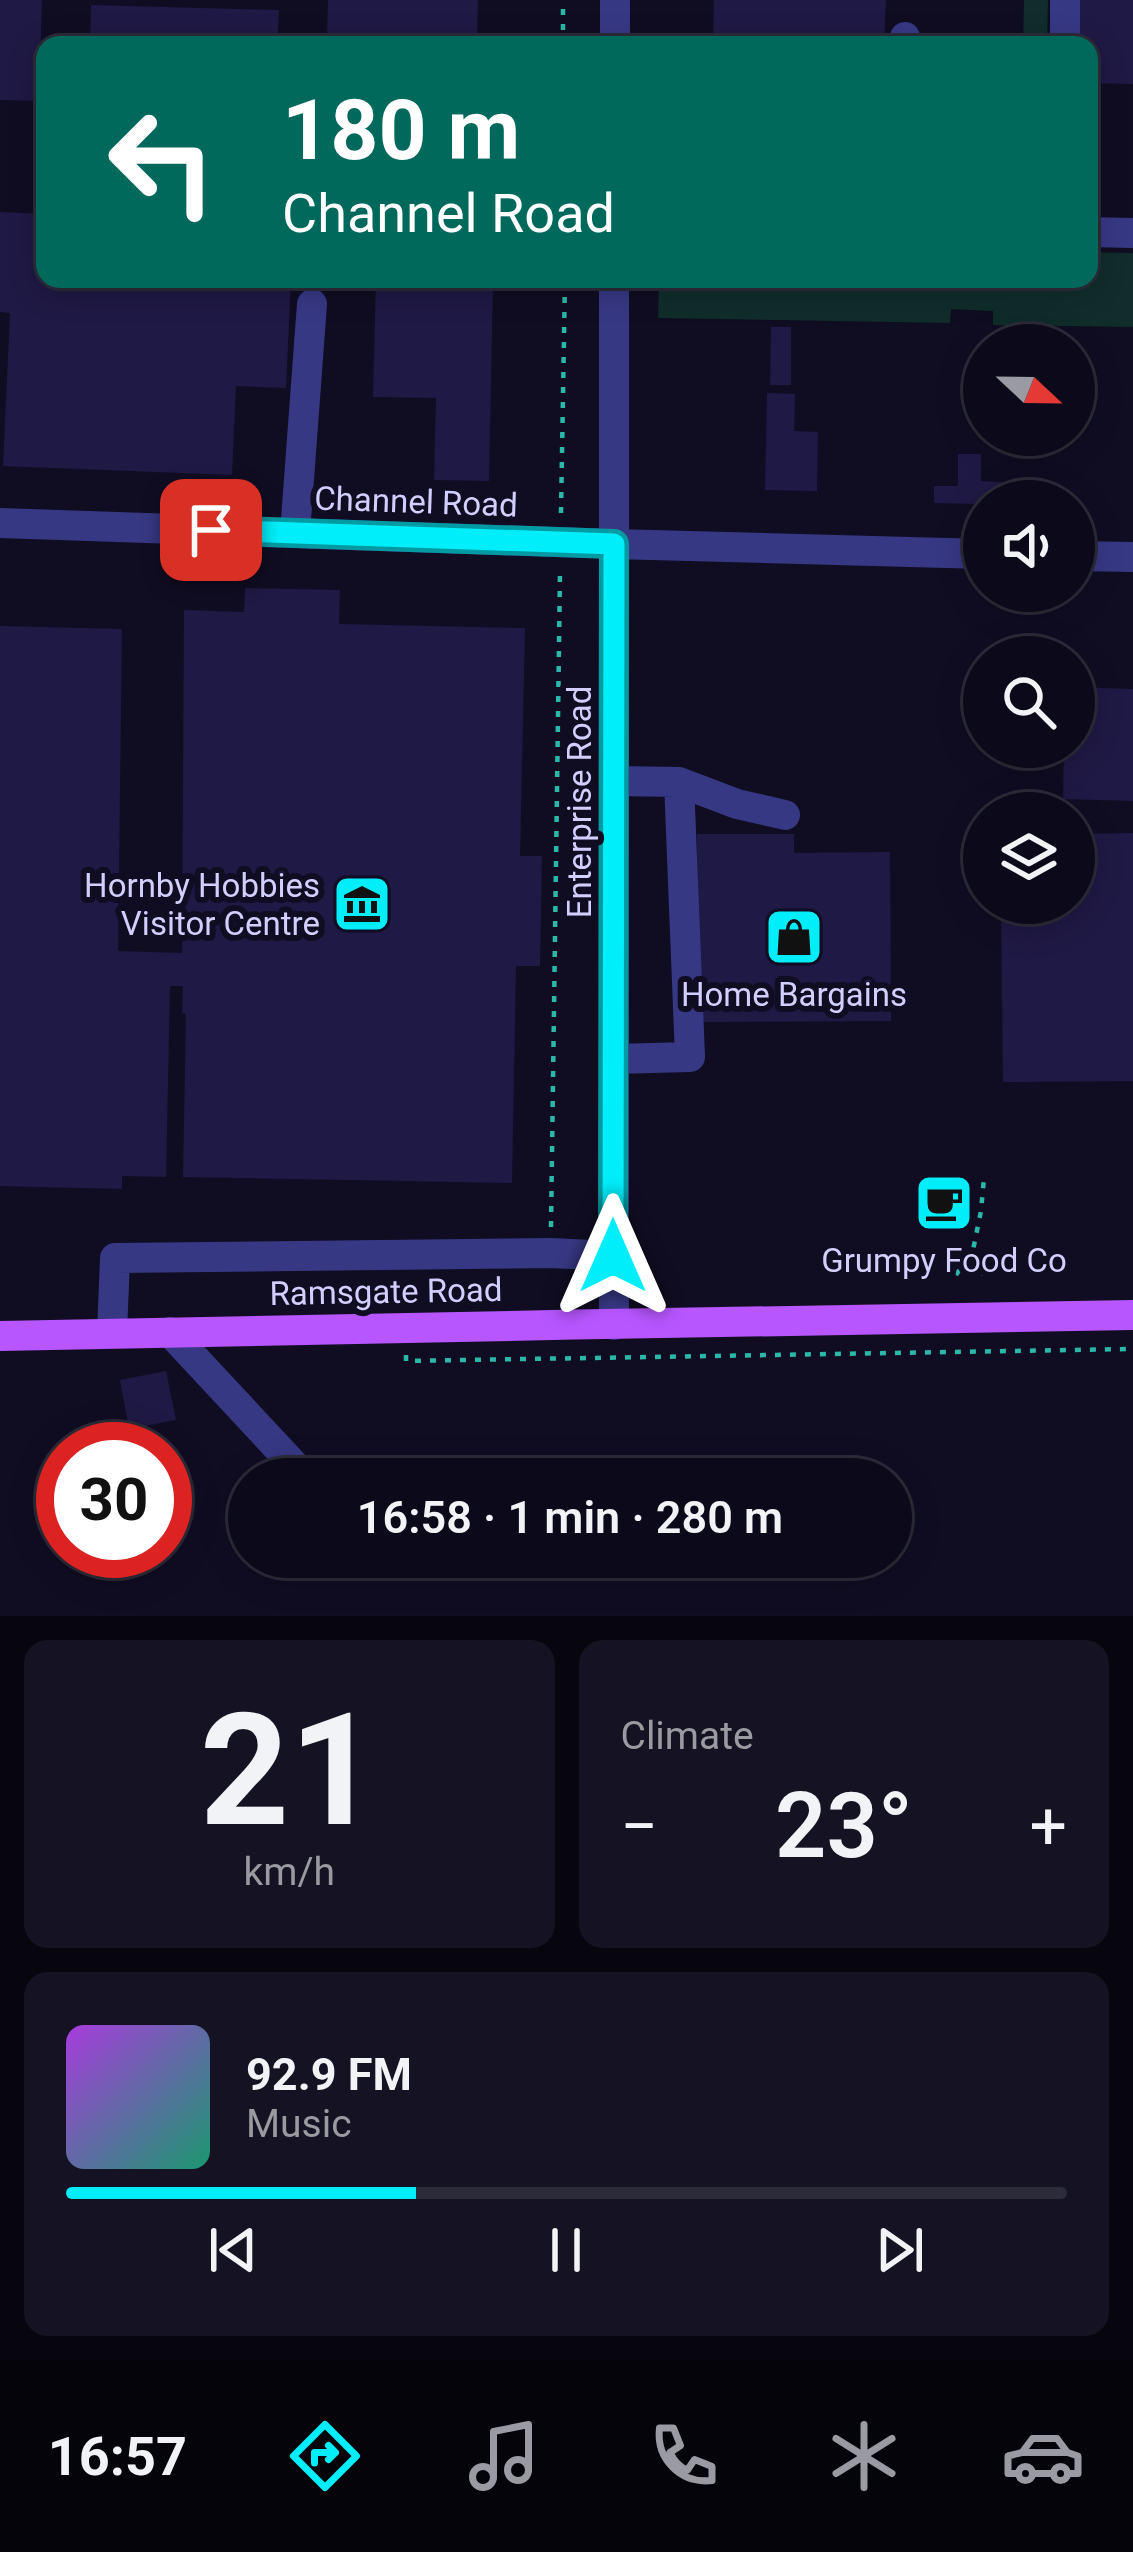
<!DOCTYPE html>
<meta charset="utf-8">
<style>
body{margin:0;font-family:Roboto,sans-serif;background:#151323;color:#f1f3f6;height:100vh;display:flex;flex-direction:column;font-size:45px;white-space:nowrap}
*{box-sizing:border-box;margin:0}
p{font-size:39px;color:#9a9aa2}
.icon{flex:none;width:66px;height:66px;fill:none;stroke:currentColor;stroke-width:2;stroke-linecap:round;stroke-linejoin:round}
.map{position:relative;height:1616px;overflow:hidden}
.drawer{display:flex;flex-direction:column;gap:24px;padding:24px;background:#07060e;flex:1}
.drawer>*{flex:none}
.banner{position:absolute;left:36px;top:36px;width:1062px;height:252px;border-radius:24px;box-shadow:0 6px 30px #0003,0 0 0 3px #2c2b39;background:#00695c;color:#fff;overflow:hidden}
.needle{width:78px;rotate:112deg}
.fabs{position:absolute;left:963px;top:324px;display:grid;gap:24px}
.fabs a{display:grid;place-items:center;width:132px;height:132px;border-radius:50%;background:#0c0a1a;box-shadow:0 6px 30px #0003,0 0 0 3px #2c2b39;font-size:60px}
.speed{position:absolute;left:36px;top:1422px;display:flex;gap:24px;font-size:60px;font-weight:700;text-align:center}
.speed>*{display:grid;place-content:center;width:156px;height:156px;border-radius:50%;background:#0c0a1a;box-shadow:0 6px 30px #0003,0 0 0 3px #2c2b39;line-height:1}
.speed .limit{border:18px solid #d22;background:#fff;color:#111}
.pin{position:absolute;display:grid;place-items:center;width:102px;height:102px;color:#fff;margin:-51px;border-radius:24px;box-shadow:0 6px 18px #0006}
.me{position:absolute;width:132px;margin:-66px;rotate:0deg;stroke-linejoin:round;filter:drop-shadow(0 0 9px #0008)}
.turn{display:flex;align-items:center;gap:42px;height:252px;padding:0 48px;font-size:54px}
.turn .icon{width:156px;height:156px;stroke-width:2.5}
.turn b{display:block;font-size:84px;line-height:102px}
.big{font-size:90px;font-weight:600;line-height:1.1}
.drawer .widget{flex:1;display:flex;flex-direction:column;justify-content:center;gap:18px;min-width:0;padding:0 42px;border-radius:24px;background:#151323}
.drawer .dial{align-items:center;gap:0}
.dial b{font-size:156px;line-height:1}
.song{display:flex;align-items:center;gap:36px}
.cover{width:144px;height:144px;border-radius:18px;background:linear-gradient(135deg,hsl(280 70% 55%),hsl(160 70% 35%))}
.played{height:12px;border-radius:6px;background:linear-gradient(90deg,#00eefa 35%,#2c2b39 35%)}
.keys{display:flex;justify-content:space-around;direction:ltr}
.heat{display:flex;justify-content:space-between;align-items:center;font-size:66px;direction:ltr}
.drawer .tiles{flex:1;display:grid;gap:24px;grid-template-columns:1fr 1fr}
.widget:last-child{grid-column:span 2}
.trip{position:absolute;left:228px;top:1458px;width:684px;height:120px;border-radius:60px;background:#0c0a1a;box-shadow:0 6px 30px #0003,0 0 0 3px #2c2b39;font-weight:600;line-height:120px;text-align:center}
.tab-bar{display:flex;height:192px;justify-content:space-around;align-items:center;background:#05040a;color:#9a9aa2}
.tab-bar .icon{width:84px;height:84px}
.tab-bar .on{color:#00eefa}
.tab-bar b{font-size:54px;color:#f1f3f6}
.map>svg:first-child{display:block}
.green{fill:#102d2b}
.building{fill:#1f1945}
.lines{fill:none;stroke-linecap:round;stroke-linejoin:round}
.path{stroke:#2ab8a8;stroke-width:4.5;stroke-dasharray:6 9;stroke-linecap:butt}
.minor{stroke:#373884;stroke-width:30}
.major{stroke:#b756ff;stroke-width:30}
.route-casing{stroke:#009ba2;stroke-width:30}
.route{stroke:#00eefa;stroke-width:21}
.labels{text-anchor:middle;stroke-width:12;stroke-linejoin:round;paint-order:stroke}
.street-label{font-size:33px;fill:#d2cfff;stroke:#100d23}
.poi-label{font-size:33px;fill:#d2cfff;stroke:#100d23}
</style>
<div class="map">
<svg width="1133" height="1616" viewBox="0 0 1133 1616">
<rect width="100%" height="100%" fill="#100d23"/>
<path class="green" d="M1024 0H1048L1047 45H1023Z
M1089 252 1133 253V327L993 325V311L951 309 950 323 658 318 659 279H1089Z"/>
<path class="building" d="M0 0H42L39 101 0 100Z
M328 0H478L477 43 327 40Z
M714 0H886L884 45H713Z
M1076 0H1133V84L1089 83V45H1074Z
M91 5 279 10 277 45H90Z
M0 212 45 214V279H291L286 388 236 386 232 475 3 466 10 313 0 312Z
M376 279H493L489 481 434 480 436 398 373 397Z
M771 327H791V385H770Z
M767 393 795 394 794 431 818 432 817 491 765 490Z
M958 454H981V481L1001 482V501H984V504L934 503V486H958Z
M245 588 340 590 339 624 525 628 520 856H542L540 966H516L512 1183 183 1177 186 1014 182 1013 183 986H170L166 1177 122 1176V1189L0 1186V626L122 629 118 951 182 953 184 610 244 612Z
M1074 687 1133 689V801L1063 799 1064 747H1074Z
M1133 833V1081L1003 1082 1001 903H1074V834Z
M697 834H794V853L890 852 891 1021 698 1022Z
M166 1371 176 1420 129 1429 120 1380Z"/>
<g class="lines">
<path class="path" d="M563 45V0
M561 513 565 279
M551 1227 560 573
M956 1275 973 1250
M984 1275 973 1250 981 1211 984 1178
M406 1355V1361L1133 1349"/>
<path class="minor" d="M615 45V0
M904 45 905 37
M1065 45V0
M1089 232 1133 233
M614 279V1325
M0 523 614 544 984 554
M295 533 312 304
M1074 556 1133 557
M615 781 679 782 737 804 785 815
M614 1059 690 1057 679 782
M170 1332 307 1479
M112 1333 115 1258 550 1253 613 1256"/>
<path class="major" d="M0 1336C378 1326 755 1323 1133 1315"/>
</g>
<g class="lines">
<g class="route-casing">
<path id="route" d="M211 530 614 544 613 1256"/>
</g>
<use href="#route" class="route"/>
</g>
<defs>
<g id="museum-square" transform="scale(3)"><rect x="-9" y="-9" width="18" height="18" rx="4" fill="#00eefa" stroke="#100d23"/><path d="M0-6L6-3V-2H-6V-3ZM-5-1h2V3h-2ZM-1-1h2V3h-2ZM3-1h2V3H3ZM-6 4H6V6H-6Z" fill="#111"/></g>
<g id="shop-square" transform="scale(3)"><rect x="-9" y="-9" width="18" height="18" rx="4" fill="#00eefa" stroke="#100d23"/><path d="M-5-2.5h2.3a2.7 3.5 0 0 1 5.4 0H5L5.5 6h-11ZM-1.5-2.5h3a1.5 2.3 0 0 0-3 0Z" fill="#111"/></g>
<g id="cafe-square" transform="scale(3)"><rect x="-9" y="-9" width="18" height="18" rx="4" fill="#00eefa" stroke="#100d23"/><path d="M-5.5-4.5H6V0H3Q3 3.5 0 3.5H-2.5Q-5.5 3.5-5.5 0ZM3-3.2v2h1.7v-2ZM-6 4.5H4V6H-6Z" fill="#111"/></g>
</defs>
<g fill-rule="evenodd">
<use href="#museum-square" x="362" y="904"/>
<use href="#shop-square" x="794" y="937"/>
<use href="#cafe-square" x="944" y="1203"/>
</g>
<g class="labels">
<g class="street-label">
<text transform="translate(416 501) rotate(2)" y="12">Channel Road</text>
<text transform="translate(579 802) rotate(-90)" y="12">Enterprise Road</text>
<text transform="translate(386 1291) rotate(-1)" y="12">Ramsgate Road</text>
</g>
<g class="poi-label">
<text x="320" y="897" text-anchor="end">Hornby Hobbies<tspan x="320" dy="38">Visitor Centre</tspan></text>
<text x="794" y="1006">Home Bargains</text>
<text x="944" y="1272">Grumpy Food Co</text>
</g>
</g>
</svg>
<div class="fabs">
<a><svg class="needle" viewBox="-14 -14 28 28"><path d="M0-13l5 13h-10z" fill="#e53935"/><path d="M0 13l5-13h-10z" fill="#9a9aa2"/></svg></a>
<a><svg class="icon" aria-label="sound" viewBox="0 0 24 24"><path d="M4 9h4l5-4v14l-5-4H4zM17 9q2 3 0 6"/></svg></a>
<a><svg class="icon" aria-label="search" viewBox="0 0 24 24"><circle cx="10" cy="10" r="6"/><path d="M15 15l6 6"/></svg></a>
<a><svg class="icon" aria-label="layers" viewBox="0 0 24 24"><path d="M12 4l9 5-9 5-9-5zM3 14l9 5 9-5"/></svg></a>
</div>
<div class="speed"><div class="limit">30</div></div>
<div class="pin" style="left:211px;top:530px;background:#d93025"><svg class="icon" aria-label="arrive" viewBox="0 0 24 24"><path d="M6 21V4h12l-3 4 3 4H6"/></svg></div>
<svg class="me" style="left:613px;top:1256px" viewBox="-20 -20 40 40"><path d="M0-17L14 15 0 8-14 15z" fill="#00eefa" stroke="#fff" stroke-width="4"/></svg>
<div class="trip">16:58 · 1 min · 280 m</div>
<div class="banner">
<div class="turn"><svg class="icon" aria-label="left" viewBox="0 0 24 24"><path d="M17 20v-9H6M10 6l-5 5 5 5"/></svg><div><b>180 m</b>Channel Road</div></div>
</div>
</div>
<section class="drawer">
<div class="tiles">
<div class="widget dial"><b>21</b><p>km/h</p></div>
<div class="widget"><p>Climate</p>
<div class="heat"><a>−</a><b class="big">23°</b><a>+</a></div>
</div>
<div class="widget">
<div class="song"><i class="cover"></i><div><b>92.9 FM</b><p>Music</p></div></div>
<div class="played"></div>
<div class="keys"><svg class="icon" aria-label="previous" viewBox="0 0 24 24"><path d="M18 5L8 12l10 7zM5 5v14"/></svg><svg class="icon" aria-label="pause" viewBox="0 0 24 24"><path d="M8 5v14M16 5v14"/></svg><svg class="icon" aria-label="next" viewBox="0 0 24 24"><path d="M6 5l10 7-10 7zM19 5v14"/></svg></div>
</div>
</div>
</section>
<nav class="tab-bar">
<b>16:57</b>
<svg class="icon on" aria-label="directions" viewBox="0 0 24 24"><path d="M12 3l9 9-9 9-9-9zM9 14v-3h6M13 9l2 2-2 2"/></svg>
<svg class="icon" aria-label="music" viewBox="0 0 24 24"><path d="M9 18V5l10-2v13"/><circle cx="6" cy="18" r="3"/><circle cx="16" cy="16" r="3"/></svg>
<svg class="icon" aria-label="phone" viewBox="0 0 24 24"><path d="M5 4h4l2 5-3 2q2 4 5 5l2-3 5 2v4C11 20 4 13 5 4z"/></svg>
<svg class="icon" aria-label="climate" viewBox="0 0 24 24"><path d="M12 3v18M4 7l16 10M4 17L20 7"/></svg>
<svg class="icon" aria-label="car" viewBox="0 0 24 24"><path d="M5 17H2v-5l4-1 3-4h7l3 4 3 1v5h-3M9 17h6M6 11h13"/><circle cx="7" cy="17" r="2"/><circle cx="17" cy="17" r="2"/></svg>
</nav>
